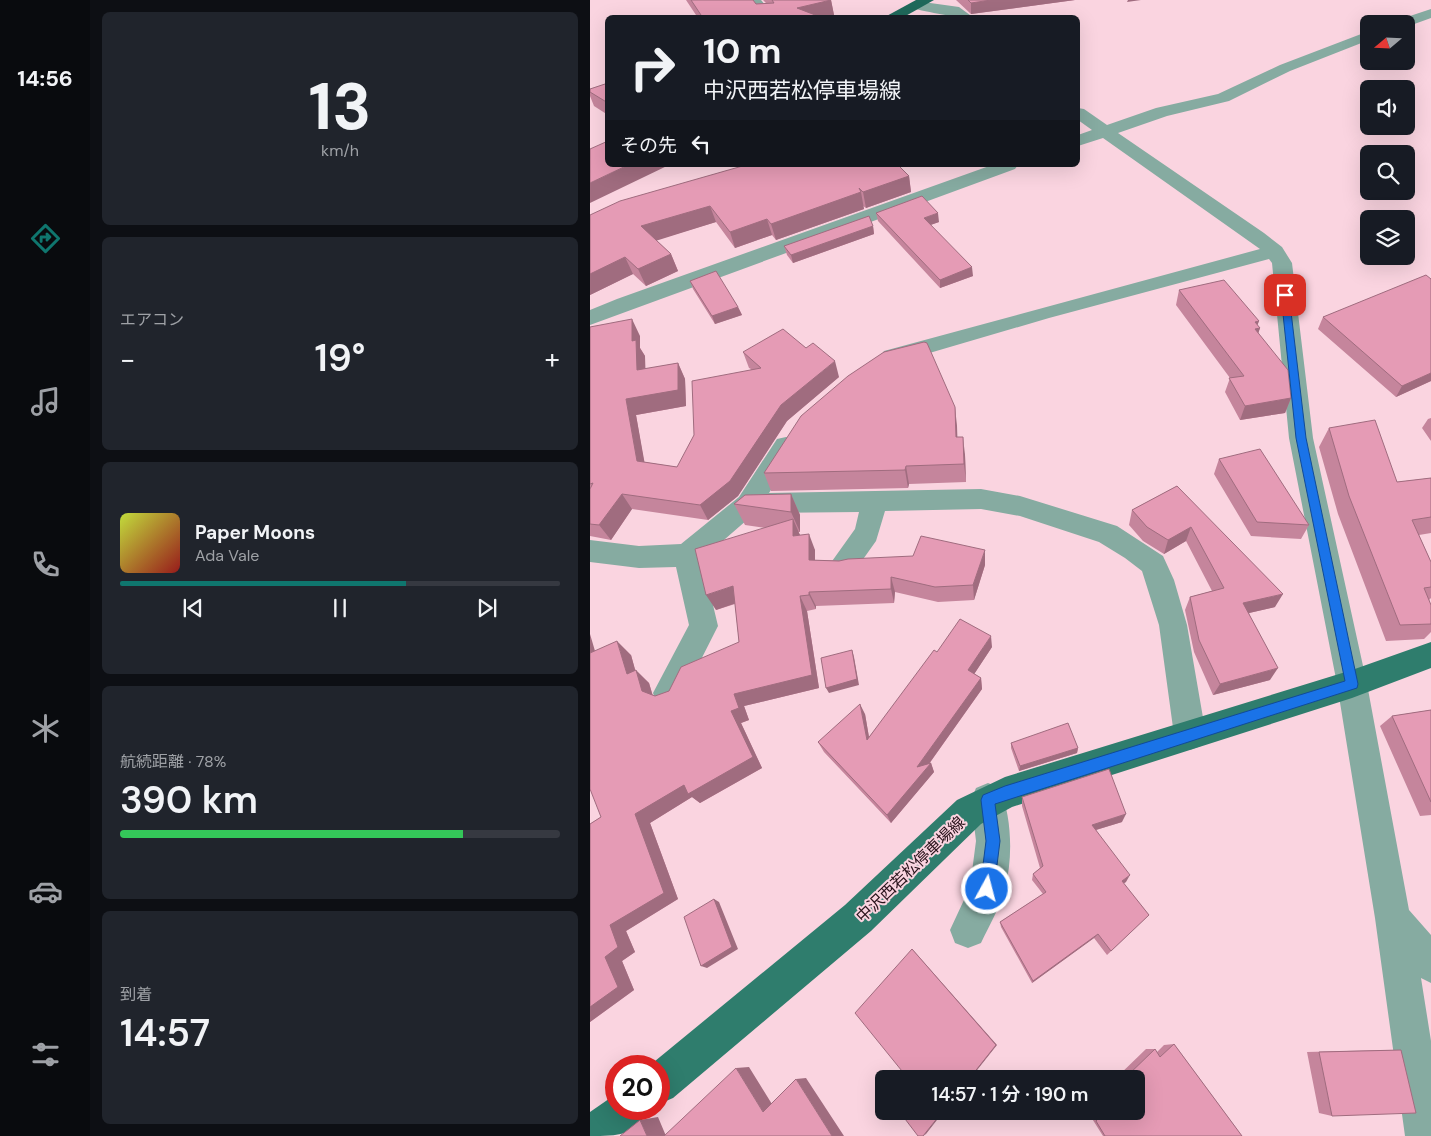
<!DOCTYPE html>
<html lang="ja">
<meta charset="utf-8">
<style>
body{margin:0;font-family:"DM Sans","Noto Sans JP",sans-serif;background:#20242c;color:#f1f3f6;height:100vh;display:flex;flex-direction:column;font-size:19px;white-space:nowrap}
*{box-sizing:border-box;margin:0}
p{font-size:16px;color:#9ea1a6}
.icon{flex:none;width:28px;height:28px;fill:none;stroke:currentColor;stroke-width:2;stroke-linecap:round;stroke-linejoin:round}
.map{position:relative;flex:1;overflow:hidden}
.details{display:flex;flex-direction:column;gap:12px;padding:12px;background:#0d0f14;width:500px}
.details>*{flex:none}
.guide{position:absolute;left:15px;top:15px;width:475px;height:152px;border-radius:8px;box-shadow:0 5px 20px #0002;background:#171b24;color:#f1f3f6;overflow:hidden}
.needle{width:32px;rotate:251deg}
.tools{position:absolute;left:770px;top:15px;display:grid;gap:10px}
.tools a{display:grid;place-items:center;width:55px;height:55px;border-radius:8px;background:#171b24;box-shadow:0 5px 20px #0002;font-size:25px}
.speed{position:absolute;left:15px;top:1055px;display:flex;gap:10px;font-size:25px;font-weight:700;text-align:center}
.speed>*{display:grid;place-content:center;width:65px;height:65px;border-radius:50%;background:#171b24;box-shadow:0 5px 20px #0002;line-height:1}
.speed .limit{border:8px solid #d22;background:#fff;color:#111}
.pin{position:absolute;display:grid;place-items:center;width:42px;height:42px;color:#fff;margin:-21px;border-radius:10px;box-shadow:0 2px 8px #0006}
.me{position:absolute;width:55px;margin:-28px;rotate:7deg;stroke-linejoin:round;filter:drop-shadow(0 0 4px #0008)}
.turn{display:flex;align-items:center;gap:18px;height:105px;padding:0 15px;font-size:22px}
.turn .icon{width:65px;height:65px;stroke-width:2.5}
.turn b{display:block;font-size:35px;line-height:42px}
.then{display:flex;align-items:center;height:48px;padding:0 15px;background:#0003;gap:10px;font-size:19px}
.big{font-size:38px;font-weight:600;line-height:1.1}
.details .widget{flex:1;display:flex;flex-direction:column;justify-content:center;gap:8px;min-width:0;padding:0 18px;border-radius:8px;background:#20242c}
.details .dial{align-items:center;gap:0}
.dial b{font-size:65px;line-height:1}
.song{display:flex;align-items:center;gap:15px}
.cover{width:60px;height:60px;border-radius:8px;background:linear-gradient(135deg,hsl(70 70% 55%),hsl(0 70% 35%))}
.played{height:5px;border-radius:2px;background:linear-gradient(90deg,#0f766e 65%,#363941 65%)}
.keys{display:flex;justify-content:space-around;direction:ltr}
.heat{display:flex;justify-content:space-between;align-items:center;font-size:28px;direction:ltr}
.charge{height:8px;border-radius:4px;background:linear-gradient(90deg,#34c759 78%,#363941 0)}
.trip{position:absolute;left:285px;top:1070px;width:270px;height:50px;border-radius:8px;background:#171b24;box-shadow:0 5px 20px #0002;font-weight:600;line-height:50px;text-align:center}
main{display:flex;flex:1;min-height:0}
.tab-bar{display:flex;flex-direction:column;width:90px;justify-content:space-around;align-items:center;background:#090b0e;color:#9ea1a6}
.tab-bar .icon{width:35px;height:35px}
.tab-bar .selected{color:#0f766e}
.tab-bar b{font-size:22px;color:#f1f3f6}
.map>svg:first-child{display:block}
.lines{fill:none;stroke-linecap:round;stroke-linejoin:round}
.minor{fill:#86aba1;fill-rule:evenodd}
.major{fill:#2f7d6d;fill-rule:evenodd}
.highway{fill:#1f695b;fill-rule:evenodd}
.wall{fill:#c5859c}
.shaded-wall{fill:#a06c7f}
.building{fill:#e59bb5;stroke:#a06c7f}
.route{fill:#1a73e8;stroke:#114b97}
.labels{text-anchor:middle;stroke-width:4;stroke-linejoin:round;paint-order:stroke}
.near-street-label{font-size:16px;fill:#28121a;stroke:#fad4e0}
</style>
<main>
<nav class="tab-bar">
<b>14:56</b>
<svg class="icon selected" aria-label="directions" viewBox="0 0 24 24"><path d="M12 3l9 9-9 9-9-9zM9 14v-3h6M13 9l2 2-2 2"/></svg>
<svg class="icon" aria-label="music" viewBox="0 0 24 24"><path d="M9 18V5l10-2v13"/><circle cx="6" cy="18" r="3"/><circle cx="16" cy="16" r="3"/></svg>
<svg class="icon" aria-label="phone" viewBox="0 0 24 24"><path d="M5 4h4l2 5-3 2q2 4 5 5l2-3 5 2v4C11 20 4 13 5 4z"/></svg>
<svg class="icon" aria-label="climate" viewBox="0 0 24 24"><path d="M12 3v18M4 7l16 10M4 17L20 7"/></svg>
<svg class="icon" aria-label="car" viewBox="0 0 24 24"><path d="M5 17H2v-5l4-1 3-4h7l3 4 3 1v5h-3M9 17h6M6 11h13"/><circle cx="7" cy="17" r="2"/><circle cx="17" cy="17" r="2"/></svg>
<svg class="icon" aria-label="filters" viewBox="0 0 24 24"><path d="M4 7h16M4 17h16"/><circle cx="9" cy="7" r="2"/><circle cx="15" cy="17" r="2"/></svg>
</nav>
<section class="details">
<div class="widget dial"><b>13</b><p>km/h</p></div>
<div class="widget"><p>エアコン</p>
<div class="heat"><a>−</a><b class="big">19°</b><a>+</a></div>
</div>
<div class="widget">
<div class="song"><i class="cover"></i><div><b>Paper Moons</b><p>Ada Vale</p></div></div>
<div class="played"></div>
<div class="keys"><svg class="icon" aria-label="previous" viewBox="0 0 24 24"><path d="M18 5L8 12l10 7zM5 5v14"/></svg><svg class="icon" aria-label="pause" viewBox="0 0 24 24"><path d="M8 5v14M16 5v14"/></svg><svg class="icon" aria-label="next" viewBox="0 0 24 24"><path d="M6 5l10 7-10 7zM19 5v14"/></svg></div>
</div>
<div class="widget"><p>航続距離 · 78%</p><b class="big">390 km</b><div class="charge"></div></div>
<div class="widget"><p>到着</p><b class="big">14:57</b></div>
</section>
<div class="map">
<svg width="841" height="1136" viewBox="0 0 841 1136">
<rect width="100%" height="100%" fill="#fad4e0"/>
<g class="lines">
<path class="minor" d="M157 0H171L186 18H171Z
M326 1 369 7 384 18C367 18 338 12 321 8L319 5Z
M841 9V18L816 27V24H803L805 21Z
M779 31V40L700 71 639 101 577 116 528 133 674 233 692 247 702 263 723 438 777 684 819 910 841 935V983L831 978 841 1041V1136H815L785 918 747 684 699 438 682 263 679 259 459 318 302 364 294 361 291 356 294 351 670 249 513 138 488 146V135L502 130 488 120V108L494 109 517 125 566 108 628 94 690 65Z
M402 165H428L425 169 0 325V310L27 299Z
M196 437 205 439 208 446 179 493 391 489 430 496 527 526 573 556 584 580 597 625 616 735 611 746 600 750 589 746 584 735 569 625 552 571 535 558 509 542 430 516 391 509 295 511 286 541 264 572 254 575 244 572 240 564 265 529 269 512 165 513 112 559 128 626 89 703 78 707 67 703 63 693 99 625 86 567 49 568 0 562V540L49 546 91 544 149 497 187 439Z
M398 783 410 788C422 818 423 858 415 889 410 907 399 926 391 943L378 948 365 943 360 930 380 887 386 841 381 800 386 788Z"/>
<path class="major" d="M841 642V668L762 698 422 807 391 824 281 931 83 1098 69 1104V1066H59L255 905 367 800 415 777 762 670Z
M26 1094V1109H58C47 1136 28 1136 0 1136V1112Z"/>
<path class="highway" d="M326 0H344L312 18H293Z"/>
</g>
<path class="wall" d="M96 0H163L166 4 176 3 173 0H241L244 15 234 18H108Z
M366 0H485L381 14Z
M18 83V115L4 106 0 96V89Z
M319 176 321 192 276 208 273 206 274 209 186 240 182 235 145 248 126 222 66 240 81 254 88 271 56 286 43 274 0 295V215Z
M286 213 349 222 340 225 383 276 350 288 288 221Z
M283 226 284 234 203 263 197 255 194 246Z
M841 279V381L806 397 728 329 733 317Z
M100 281 148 307 152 315 125 324 103 289Z
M589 290 669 321 667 325 670 328 668 333 701 398 695 413 650 420 635 392 640 378 586 305Z
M0 327 50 336V348L55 356V369L88 363 95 379 96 406 46 415 54 462 87 467 161 369 159 368 153 352 249 377 197 421 148 496 118 520 42 509 21 540 0 536Z
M365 407 367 437 375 455 376 482 319 484 318 488 181 491 174 473Z
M841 418V441L832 428 838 419Z
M739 428 807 482 841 478V533L829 535 841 562V598L839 600 841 605V632L834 639 796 641 748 514 729 447Z
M629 459 719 525 711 539 661 536 624 474Z
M587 486 685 607 659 613 680 680 623 695 604 652 595 610 600 597 622 591 596 541 574 554 553 541 539 525 542 510Z
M201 494 210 515V532H208L210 535 225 550V560L395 565 384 600 348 602 305 592 304 603 226 606V609L217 611 229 688 154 706 159 720 151 723 172 768 110 803 102 797 60 823 88 899 36 931 45 952 32 961 44 990 0 1022V824L11 817 5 651 41 655 45 670 59 683 63 696H65L79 691 149 642 145 604 126 610 176 528 155 525 144 504Z
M402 647 384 674 391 678 392 689 339 764 341 763 344 772 301 823 234 752 228 742 275 714 279 737 347 652Z
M841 710V815L830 816 790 726 802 716Z
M421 743 488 748 487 753 429 771 421 748Z
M432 797 532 822 506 830 536 882 533 883 559 915 517 955 504 938 442 983 411 927 410 922 453 894 442 880 443 874 450 868 432 806Z
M584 1044 652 1136H513L501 1117 507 1111H546V1079H527L526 1078 556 1049H565L567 1052 574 1045Z
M795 1050H811L742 1116 729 1113 717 1052Z"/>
<path class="shaded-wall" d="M241 0 244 15 234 18H209L207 8Z
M401 0H485L381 14V3Z
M538 0H551L537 2Z
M38 165H79L0 203V183Z
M319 176 321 192 276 208 273 192Z
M271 192 274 209 186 240 181 224Z
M120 206 126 222 59 243 51 226Z
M348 213 349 222 335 227 334 218Z
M177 219 182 235 145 248 140 232Z
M283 226 284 234 203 263 201 255Z
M81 254 88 271 56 286 48 269Z
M35 257 43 274 0 295V274Z
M382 267 383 276 350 288V280Z
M148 307 152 315 125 324 122 316Z
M42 319 50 336V348L55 356 56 386 47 370 42 341Z
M669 321 666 329 670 328 665 343V322Z
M245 361 249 377 197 421 148 496 118 520 110 505 191 405Z
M88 363 95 379 96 406 46 415 57 476 47 461 36 399Z
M841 373V381L806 397 812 386Z
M701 398 695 413 650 420 655 406Z
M365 407 367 426 368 455 366 437Z
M373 437 375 455 376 482 374 464Z
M316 466 319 484 318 488 315 470Z
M32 494 42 509 21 540 9 525Z
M201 494 210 515V532L201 512Z
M203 519 210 535 203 536Z
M601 527 596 541 574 554 578 540Z
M219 534 225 550V576L219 560Z
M395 550V565L384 600 383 585Z
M301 577 305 592 304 603 301 589Z
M143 586 152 601 126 610 116 595Z
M219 592 226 606V609L219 595Z
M693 594 685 607 646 616 653 603Z
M210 596 217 611 229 688 154 706 159 720 151 723 172 768 110 803 102 797 60 823 88 899 36 931 45 952 32 961 44 990 0 1022V1007L15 957 20 925 45 814 141 711 144 694Z
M0 634 10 668 0 659Z
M401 636 402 647 379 682 378 670Z
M27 641 41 655 50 687 37 674Z
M262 650 264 657 269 685 239 693 236 688Z
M688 668 680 680 623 695 630 684Z
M46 670 59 683 65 704 52 691Z
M391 678 392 689 331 775 341 763 344 772 301 823 297 815 327 767Z
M270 704 275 714 281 749 277 740Z
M488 748 487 753 429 771 430 766Z
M536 814 532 822 499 832 502 825Z
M540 875 536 882 528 887 532 881Z
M124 899 129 902 148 949 117 968 111 966Z
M508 934 504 938 442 983 443 981Z
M322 949 407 1045 380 1079H379Z
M159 1067 185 1109 173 1112 146 1068Z
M216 1078 254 1136H242L206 1079Z
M353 1111H354L336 1134 333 1136Z
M68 1117 76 1136H57L50 1120Z"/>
<path class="building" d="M101 0H163L166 4 184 3 182 0H241L207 8 233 18H113Z
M378 0H401L381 3Z
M18 83V103L0 92V89Z
M18 141V165H38L0 183V149Z
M156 165H308L319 176 273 192 269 188 271 192 181 224 177 219 140 232 120 206 51 226 81 254 48 269 35 257 0 274V215L30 201Z
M332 196 348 213 334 218 382 267 350 280 286 213Z
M279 216 283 226 201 255 194 246Z
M126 271 148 307 122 316 100 281Z
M836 275 841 279V373L812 386 733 317Z
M634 280 669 321 665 322 670 328 665 329 698 370 701 398 655 406 639 378 654 376 589 290Z
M42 319V341L46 340 47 370 88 363V390L36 399 47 461 87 467 104 435 102 381 171 368 153 352 193 329 216 348 223 343 245 361 191 405 140 481 110 505 32 494 9 525 0 524V489L3 483 0 484V327Z
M334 342 337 343 365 407 366 437H373L374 464 316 466 315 470 174 473 211 416 258 376 294 352Z
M785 420 807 482 841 478V517L822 520 841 562V587L834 588 841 605V624L810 625 759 496 739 428Z
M670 449 719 525 667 522 629 459Z
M587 486 693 594 653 603 688 668 630 684 609 640 600 597 634 588 601 527 578 540 557 527 542 510Z
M201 494V512L144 504 155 495Z
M203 519V536L219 534V560L249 561 258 559 323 556 331 536 395 550 383 585 345 587 301 577V589L219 592V595L210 596 222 675 144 694 149 708 141 711 163 757 98 794 94 785 45 814 74 893 20 925 28 947 15 957 28 987 0 1007V824L11 817 0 789V653L27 641 37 674 46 670 52 691 65 696 79 691 91 667 149 642 143 586 116 595 105 549Z
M370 619 401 636 378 670 391 678 327 767 341 763 297 815 228 742 270 704 277 740 344 650 347 652Z
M262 650 267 679 236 688 231 658Z
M841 710V802L802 716Z
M478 723 488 748 430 766 421 743Z
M519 769 536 814 502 825 540 875 532 881 559 915 521 951 508 934 443 981 410 922 456 892 443 874 453 866 432 797Z
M124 899 142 947 111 966 94 917Z
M322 949 406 1045 379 1079H313L316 1076 265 1013Z
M584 1044 652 1136H515L506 1121 516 1111H546V1079H534L565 1049 570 1057Z
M811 1050 826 1113 742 1116 729 1052Z
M146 1068 173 1112 206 1079 242 1136H74Z
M309 1111H353L333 1136H328Z
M50 1120 57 1136H30Z"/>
<path class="route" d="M695 292 699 295 716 438 768 684 767 688 405 804 410 841 404 889 402 894 397 896 392 894 390 889 396 841 391 800 393 795 415 786 755 681 706 438 691 295Z"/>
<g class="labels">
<g class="near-street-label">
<text transform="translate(320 869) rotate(-44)" y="6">中沢西若松停車場線</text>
</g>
</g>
</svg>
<div class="tools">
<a><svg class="needle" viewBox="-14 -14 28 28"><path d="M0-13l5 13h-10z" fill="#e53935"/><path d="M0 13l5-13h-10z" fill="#9ea1a6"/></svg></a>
<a><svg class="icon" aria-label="sound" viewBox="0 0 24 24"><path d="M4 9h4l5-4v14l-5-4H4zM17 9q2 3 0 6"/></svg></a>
<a><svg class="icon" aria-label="search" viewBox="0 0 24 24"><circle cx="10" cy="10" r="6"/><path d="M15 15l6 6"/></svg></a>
<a><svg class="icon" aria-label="layers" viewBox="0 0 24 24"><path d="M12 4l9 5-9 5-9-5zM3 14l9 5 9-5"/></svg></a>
</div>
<div class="speed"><div class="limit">20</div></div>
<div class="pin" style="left:695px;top:295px;background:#d93025"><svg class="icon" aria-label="arrive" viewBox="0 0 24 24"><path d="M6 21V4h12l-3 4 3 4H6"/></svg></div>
<svg class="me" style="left:397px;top:889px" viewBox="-20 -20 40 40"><circle r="17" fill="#1a73e8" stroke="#fff" stroke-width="3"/><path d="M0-11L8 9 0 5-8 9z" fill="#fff"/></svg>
<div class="trip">14:57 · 1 分 · 190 m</div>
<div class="guide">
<div class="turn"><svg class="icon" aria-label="right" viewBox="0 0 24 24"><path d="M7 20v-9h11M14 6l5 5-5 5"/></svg><div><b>10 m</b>中沢西若松停車場線</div></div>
<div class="then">その先<svg class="icon" aria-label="left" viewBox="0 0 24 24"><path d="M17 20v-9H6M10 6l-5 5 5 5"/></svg></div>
</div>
</div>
</main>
